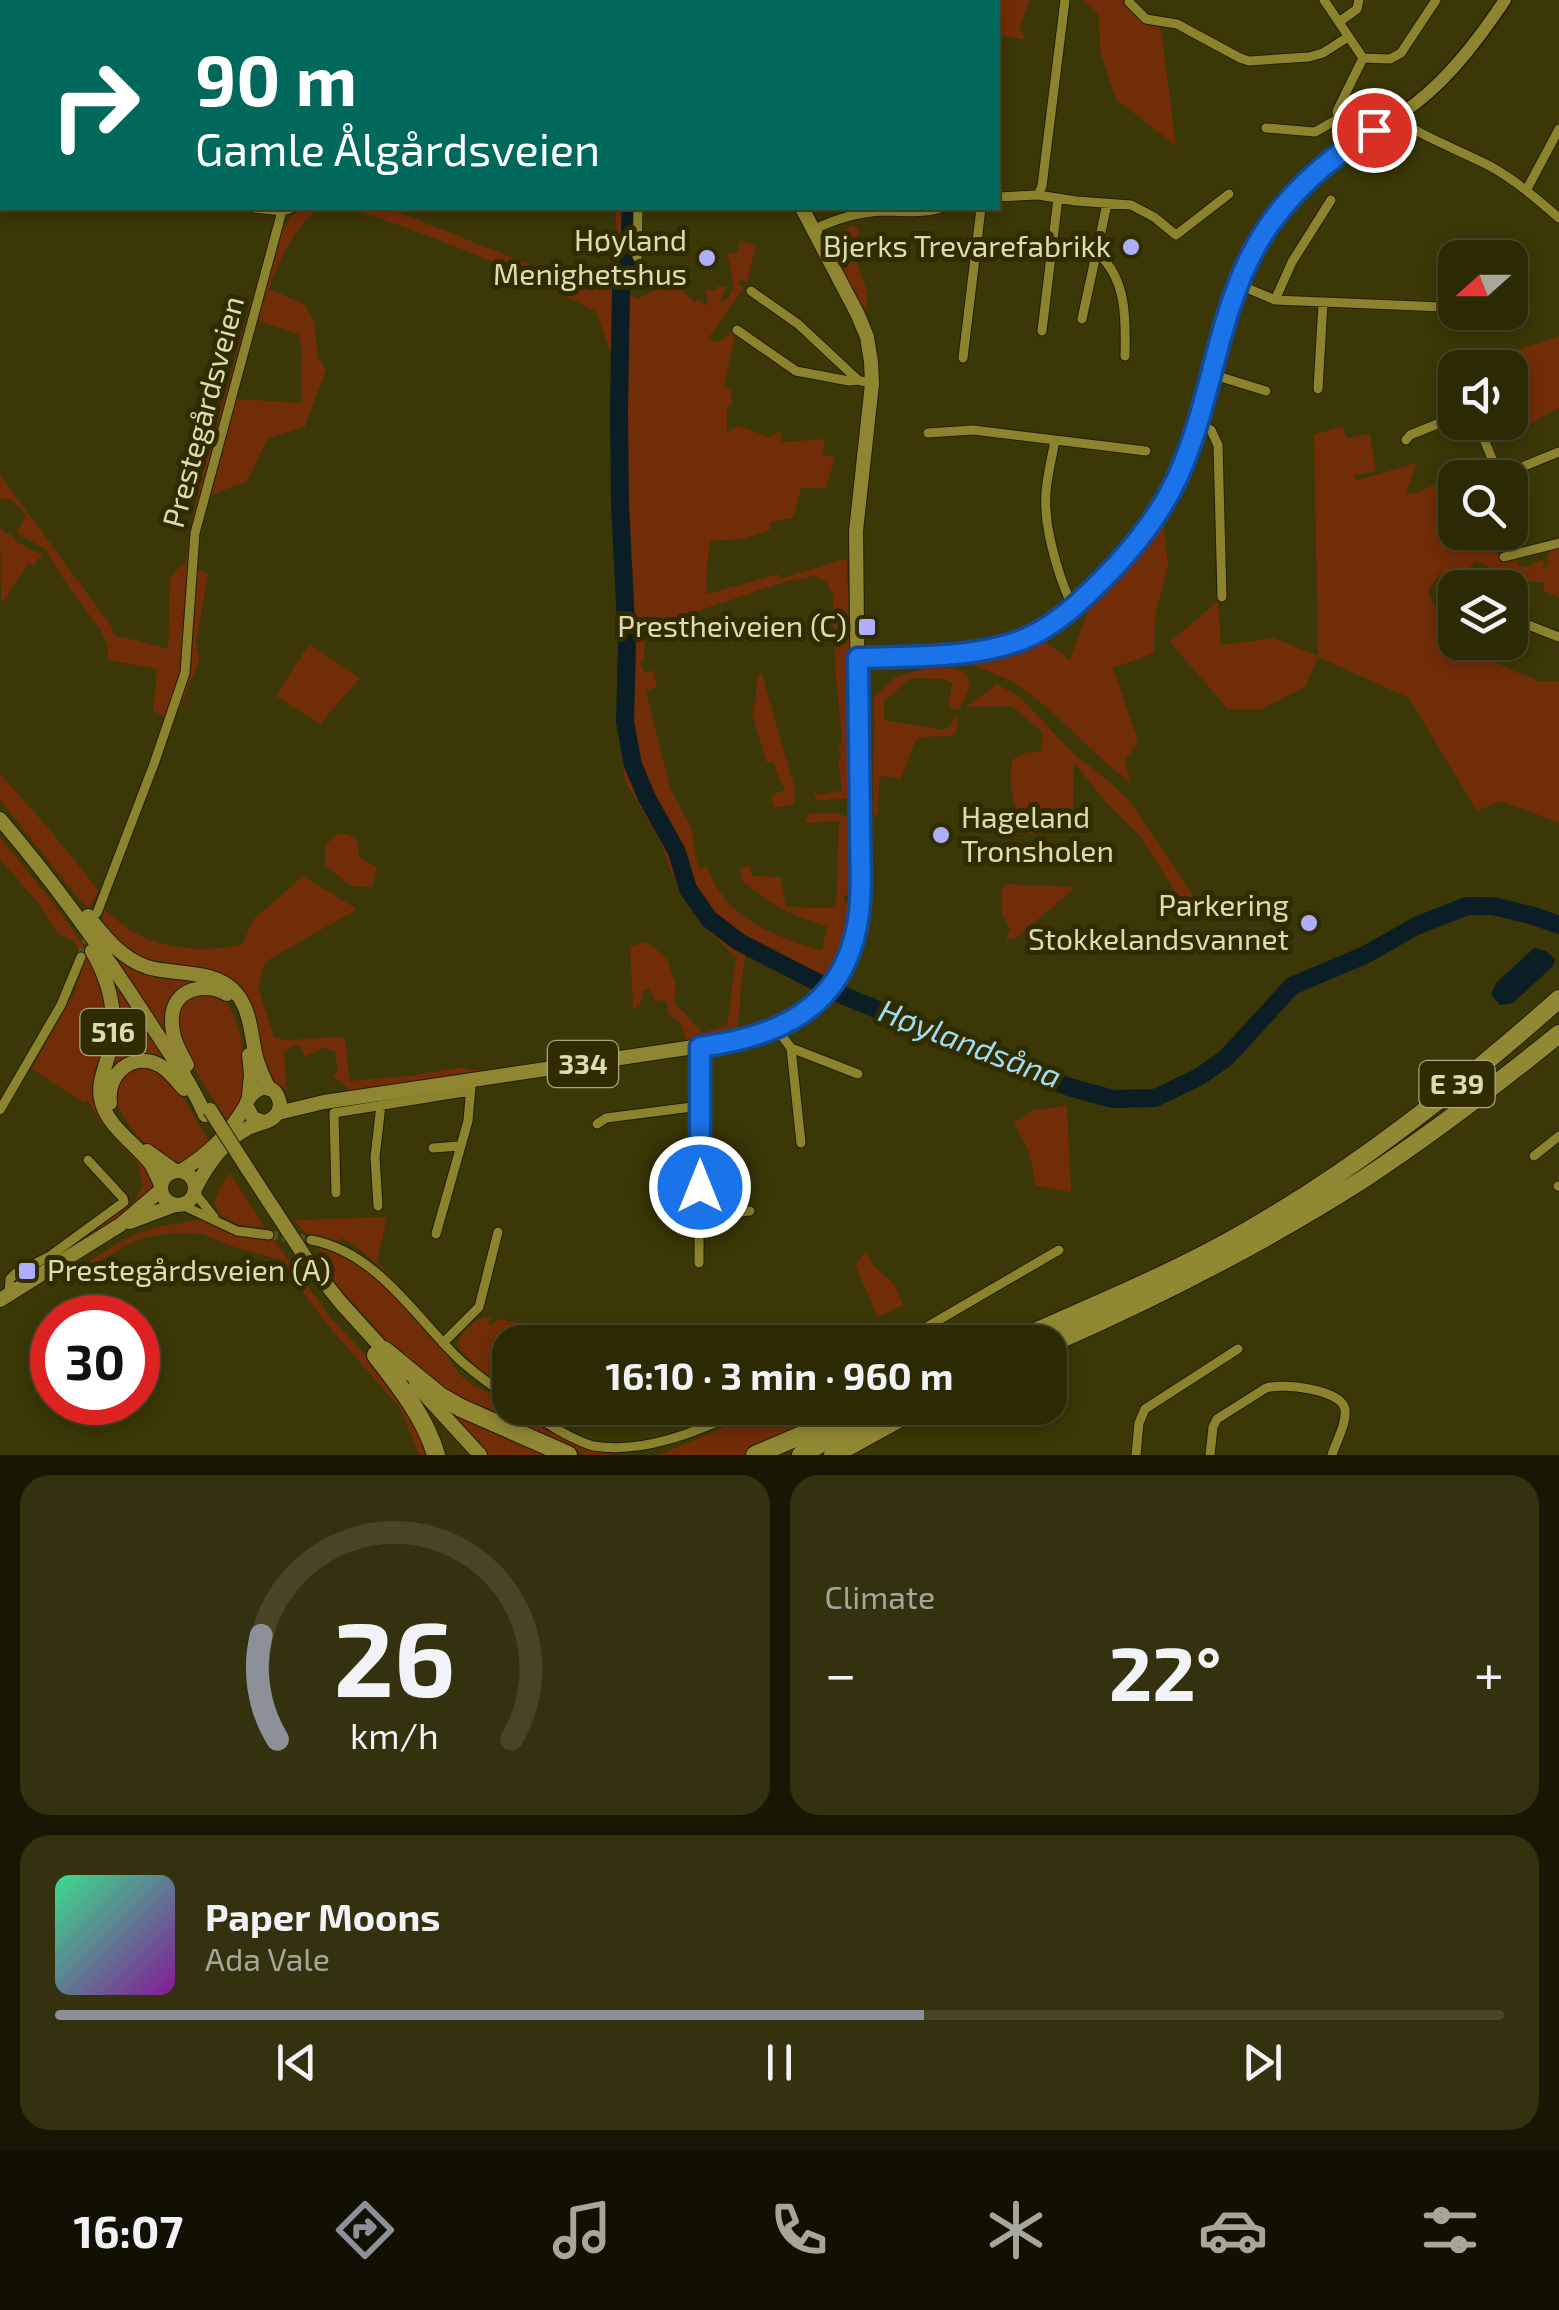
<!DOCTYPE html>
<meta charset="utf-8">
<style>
body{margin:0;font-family:"Exo 2",sans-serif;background:#34310f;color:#f1f3f6;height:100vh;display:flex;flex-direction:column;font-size:38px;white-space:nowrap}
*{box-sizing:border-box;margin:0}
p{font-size:32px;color:#a6a69a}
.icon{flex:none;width:55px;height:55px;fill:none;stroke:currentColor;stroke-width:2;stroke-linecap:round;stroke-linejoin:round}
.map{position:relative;height:1455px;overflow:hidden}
.panel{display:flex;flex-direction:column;gap:20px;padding:20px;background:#181703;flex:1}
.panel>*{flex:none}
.guide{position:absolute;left:0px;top:0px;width:1000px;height:210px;box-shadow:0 5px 15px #0003,0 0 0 2px #484527;background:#00695c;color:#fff;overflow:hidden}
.needle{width:65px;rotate:249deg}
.buttons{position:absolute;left:1438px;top:240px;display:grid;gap:20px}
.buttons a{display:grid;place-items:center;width:90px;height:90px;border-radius:20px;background:#2c2905;box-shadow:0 5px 15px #0003,0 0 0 2px #484527;font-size:50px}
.speed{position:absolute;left:30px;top:1295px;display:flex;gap:20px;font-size:50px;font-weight:700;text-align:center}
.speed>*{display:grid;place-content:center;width:130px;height:130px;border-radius:50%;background:#2c2905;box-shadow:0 5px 15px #0003,0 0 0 2px #484527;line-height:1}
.speed .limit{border:15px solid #d22;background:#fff;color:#111}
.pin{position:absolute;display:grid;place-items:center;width:85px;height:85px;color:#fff;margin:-42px;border:5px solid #fff;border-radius:50%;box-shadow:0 2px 10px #0007}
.me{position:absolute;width:110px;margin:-55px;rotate:0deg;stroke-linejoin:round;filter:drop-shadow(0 0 8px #0008)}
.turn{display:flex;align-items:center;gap:35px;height:210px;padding:0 30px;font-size:45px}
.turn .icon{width:130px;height:130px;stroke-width:2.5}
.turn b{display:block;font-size:70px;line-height:85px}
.big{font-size:75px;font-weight:700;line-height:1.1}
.panel .card{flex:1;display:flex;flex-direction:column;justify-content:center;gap:15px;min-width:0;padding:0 35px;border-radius:30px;background:#34310f}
.panel .dial{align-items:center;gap:0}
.dial svg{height:260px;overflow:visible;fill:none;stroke:#484527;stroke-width:7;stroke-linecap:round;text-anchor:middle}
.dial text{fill:#f1f3f6;stroke:none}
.song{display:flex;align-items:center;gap:30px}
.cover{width:120px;height:120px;border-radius:15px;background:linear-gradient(135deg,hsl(150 70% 55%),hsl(290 70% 35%))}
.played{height:10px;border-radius:5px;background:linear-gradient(90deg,#8c9099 60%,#484527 60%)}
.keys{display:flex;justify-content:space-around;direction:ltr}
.heat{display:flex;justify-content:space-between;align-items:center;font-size:55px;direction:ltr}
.panel .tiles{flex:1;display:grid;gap:20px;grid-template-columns:1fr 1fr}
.card:last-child{grid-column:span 2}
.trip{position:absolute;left:492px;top:1325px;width:575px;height:100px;border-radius:30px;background:#2c2905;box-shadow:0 5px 15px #0003,0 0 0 2px #484527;font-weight:700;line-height:100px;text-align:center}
.tab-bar{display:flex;height:160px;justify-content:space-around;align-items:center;background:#121002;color:#a6a69a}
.tab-bar .icon{width:70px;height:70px}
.tab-bar .active{color:#8c9099}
.tab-bar b{font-size:45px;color:#f1f3f6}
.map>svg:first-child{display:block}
.green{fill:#712c08}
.water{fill:#0b1e25}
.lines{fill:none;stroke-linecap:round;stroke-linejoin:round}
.river{stroke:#0b1e25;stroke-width:18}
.street-tunnel{stroke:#535021;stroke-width:9;stroke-dasharray:9 4.5;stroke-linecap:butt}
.street-casing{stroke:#211e04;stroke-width:11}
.secondary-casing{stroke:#211e04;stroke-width:15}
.primary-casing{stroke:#211e04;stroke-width:16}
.highway-casing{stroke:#211e04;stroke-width:20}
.street{stroke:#8c832d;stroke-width:9}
.secondary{stroke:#8e842f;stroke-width:12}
.primary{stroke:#8f8631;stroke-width:14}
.highway{stroke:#918834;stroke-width:18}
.primary-bridge-casing{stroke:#211e04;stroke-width:16;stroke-linecap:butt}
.primary-bridge{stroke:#8f8631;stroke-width:14}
.route-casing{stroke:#114b97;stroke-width:25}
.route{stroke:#1a73e8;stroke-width:18}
.poi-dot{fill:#aeaefb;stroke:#312c00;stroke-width:4}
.labels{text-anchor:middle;stroke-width:10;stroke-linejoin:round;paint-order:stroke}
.shield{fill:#312c00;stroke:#aaa67d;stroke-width:2.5}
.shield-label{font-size:28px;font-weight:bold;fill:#dedbb2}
.poi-label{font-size:30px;fill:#dedbb2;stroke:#312c00;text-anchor:end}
.street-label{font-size:30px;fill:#dedbb2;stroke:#312c00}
.water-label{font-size:32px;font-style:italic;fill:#a0ddf3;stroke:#312c00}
</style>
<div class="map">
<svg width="1559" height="1455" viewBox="0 0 1559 1455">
<rect width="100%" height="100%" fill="#3b3707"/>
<path class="green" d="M825 0H1030L1019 27 1026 40 998 35V2H825Z
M1083 0H1130L1161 29 1176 146 1116 99 1100 51 1099 15Z
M308 208H318C294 229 279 258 269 289L304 304 314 321 318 357 326 369 305 427 268 438 247 481 209 496 236 399 301 403 302 350 298 334 261 322 258 316C265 288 272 245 288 221 293 213 301 211 308 208Z
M347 208H388L594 290 609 283C619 254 619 238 614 208H632L633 253 625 291 637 299 674 281 695 303 696 299 708 306 706 290H718L717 286 727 287 720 301 723 302 730 295 734 285 731 280 733 278 727 254 738 253 739 240 756 245 747 282 740 280 739 284 744 288 707 340 720 341 733 331 735 336 724 386 730 390 733 402 727 407V432H729L737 425 769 437 781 431 782 442 825 439 823 455 835 457 826 488H801L793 518 771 522 770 530 742 539 710 541 706 580 707 594 778 574 780 579 843 559 847 561 853 794 848 799 817 800 813 791 820 795 842 790 838 760 841 759 838 743 842 742 835 665 833 596 827 582 814 576 784 582 645 629 644 659 640 662 644 673 653 670 657 687 646 691 671 790 692 829 698 868 707 867C724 917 775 937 822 951L827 926C788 916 773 905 742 881L740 868 750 866 752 876 781 877 786 907 836 908 839 821 804 823 810 814C826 813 843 809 853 823L848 895H844V902L848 903C848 913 850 926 848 936 843 958 828 985 809 998L808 985 751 953 746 955C740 981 741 1008 736 1034L687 1043 681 1024 668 1013 667 1002 655 1000 649 989 643 991 640 1006 633 1009 630 946 647 942 667 958 676 986 674 1002 703 1033 727 1025 736 958 698 920 671 872 661 843 623 777 626 758 614 361 596 312C518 270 431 234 347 208Z
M852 226 857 228 860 244 858 247 844 248 846 239 840 237 834 251 837 254 856 253C855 275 874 287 865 309L860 308 830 252C829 238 841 233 852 226Z
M275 228 189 567 206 572 208 576 196 640 199 661 180 708 169 707 166 717 153 711 157 669 107 660 108 647 101 631 62 577 46 550 16 532 23 523 25 514C19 506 11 496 0 500V475L112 627V632L118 637C130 637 154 646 168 649L170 578 181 565H185L198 489 270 237Z
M1559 336V408L1516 431H1504L1491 436 1486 423 1510 422V368L1493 367 1504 355Z
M1343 426 1347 438 1370 434 1376 471 1354 475 1355 481 1416 463 1406 494 1418 492 1444 480 1452 497 1439 503 1450 531 1470 533 1479 554 1492 549 1503 560 1514 558 1520 567 1530 566 1543 559 1544 567H1547L1548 561 1545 558 1549 557 1548 548 1559 546V597L1544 591V582H1524L1476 561 1453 584 1439 574 1428 591 1440 621 1455 638V642L1459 643 1466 650 1539 681H1559V823L1501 801 1477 811 1409 698 1318 657 1305 687 1260 710 1228 709 1170 642 1218 601 1221 645 1274 638 1318 656 1314 435Z
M1163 519 1168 566 1155 615 1154 653 1113 668 1138 742 1125 760 1131 783C1093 755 1063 718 1025 690 1006 676 982 669 961 661L977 655 1015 649 1041 638 1070 660 1093 596Z
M0 526 5 534H10L19 544H23L28 549 43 554 33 566 29 563 8 593 9 596 1 603Z
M309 644 360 678 320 724 276 696Z
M928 667C940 667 971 666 969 685 969 692 962 702 960 709L953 710 949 705 952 683 944 679 910 678 884 702V720L943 730 951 726 954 716 958 717 957 731 951 736 920 737 915 742 901 779 880 776 877 816 873 814 874 696 896 677Z
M762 674 796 792 793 805 774 808 771 799 775 794 784 790V785L781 784 773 761 767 763 752 714 756 698 757 676Z
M997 684 1020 697 1075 755 1111 783 1131 803 1195 898 1184 905 1140 836 1104 800 1074 762 1073 831 1016 834V803H1014C1010 788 1010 775 1012 760L1024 753 1041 751 1043 733 1012 706 966 707Z
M0 774 44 823 99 891 89 907 81 902 0 800Z
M338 834H348L358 841 359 858 377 867 372 887 351 886 325 865V845Z
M0 837C30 876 89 940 103 985 106 993 107 1006 107 1016 108 1039 100 1062 95 1085L150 1170C151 1174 154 1182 153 1186 149 1207 80 1242 61 1254L133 1203 143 1186 138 1164 100 1121 87 1099 84 1103 32 1069 75 990 85 960 73 940 58 934 40 905 0 859Z
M303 876 357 909 265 962 258 987 274 1037 284 1040 345 1037 350 1081 409 1076 462 1067 470 1070 510 1069 352 1092 332 1075 338 1071 335 1052 324 1047 305 1057 300 1045 292 1046 284 1053 287 1090 273 1082 267 1074C261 1050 257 1012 243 992 225 965 160 971 128 952 118 946 110 933 102 924L104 909C114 917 125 928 137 934 168 951 208 951 242 945L253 920Z
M1007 884 1076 887 1015 939 1006 940 1010 929 1002 914V888Z
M111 952 204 982 191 984 168 1037Z
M112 979 167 1063 157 1060 110 1075Z
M204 992 225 1000C240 1018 250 1071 244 1094 241 1104 235 1114 230 1124 217 1100 150 1021 189 997 193 995 199 994 204 992Z
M132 1066 157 1069 182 1095 212 1147C201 1153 189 1163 176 1162 153 1158 106 1109 117 1085 119 1079 128 1071 132 1066Z
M1067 1106 1071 1192 1036 1186 1029 1152 1014 1123 1033 1110Z
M230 1173 265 1228 239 1225 219 1214 214 1203 223 1182Z
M387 1217 377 1262 398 1281C376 1266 365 1250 341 1238L339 1241 306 1233 294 1220Z
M202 1218C225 1232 245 1238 273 1239L332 1319 377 1367 408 1406 430 1455H419L400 1408 325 1322 280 1260 231 1246 203 1234 172 1233 143 1238 128 1244 74 1277 75 1281H66L64 1278C90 1261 118 1241 147 1230 165 1223 184 1225 202 1218Z
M317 1246C356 1250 394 1295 420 1322L422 1328 446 1354 459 1374 472 1385 501 1397 510 1408 546 1430 595 1450 613 1455H586L460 1401 408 1364 338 1286 322 1263 326 1261Z
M866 1251 873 1265 894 1284 903 1305 878 1317 855 1265Z
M485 1317 492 1318 488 1323 492 1326 498 1319 543 1327 546 1330 547 1342H510V1391L477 1367 457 1346C458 1334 474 1320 485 1317Z
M439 1399 558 1455H487L470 1439Z
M769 1408H828L834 1417 742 1455H659Z"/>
<path class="water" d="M1534 948 1546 951 1555 959 1553 966 1513 1003 1500 1005 1491 995 1496 983Z"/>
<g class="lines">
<path class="river" d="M593 0 594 2
M631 208 629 260 621 288 619 411 620 505 627 644 625 722 633 765 647 798 677 852 688 889 709 919 739 942 844 996 1069 1087 1113 1099 1155 1098 1199 1077 1226 1058 1292 986 1365 955 1416 926 1467 906H1493L1534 916 1559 925"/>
<path class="street-tunnel" d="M81 957 90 931
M269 1235 311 1240"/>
<g class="street-casing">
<path id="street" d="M1324 0 1363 58 1337 111 1338 119 1353 143
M972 2V0
M1129 2 1146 19 1177 24 1240 58 1249 61 1309 57 1323 53 1348 37
M1339 22 1357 9 1359 0
M1363 58 1390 59 1401 53 1436 0
M1394 117C1423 137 1456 149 1488 165 1514 179 1536 198 1559 218
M1266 128 1315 132 1338 119
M0 166H2
M1527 189 1559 129
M1038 195 1042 186 1065 0
M998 197 1038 195 1076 201 1131 205 1154 217 1176 235 1229 194
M254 208 282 211 292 208
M813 230C835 219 859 212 884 211 904 211 922 214 941 208
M1096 252C1127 277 1126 320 1125 356
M637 257 638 208
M1237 284 1275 300 1442 307 1455 306
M751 291 798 324 858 380 872 384
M1275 300 1292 262 1331 200
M1082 319 1107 204
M737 330 796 371 849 381 858 380
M1042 331 1058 198
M963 358 981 208
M1211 374 1266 391
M1318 389 1323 303
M1477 422 1499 476
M1197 423 1211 430 1218 445 1222 597
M928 433 973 430 1146 451
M1055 440C1051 463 1044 487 1046 510 1047 536 1061 586 1074 608
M1406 440 1410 435 1455 417
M1495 478 1559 452
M1504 557 1559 543
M1443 582 1455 589
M1510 618 1559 637
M97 913 154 764 185 673 195 533 282 211
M777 1029 791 1048 858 1074
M791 1048 801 1143
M0 1110 61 1005 81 957
M597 1124 606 1118 700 1106
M433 1148 459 1146
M1534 1156 1559 1136
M1558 1186H1559
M195 1193 214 1217
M336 1193 334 1113 470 1091
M182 1205 237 1231 269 1235
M378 1206 375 1157 381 1105
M700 1217 750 1211
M436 1234 468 1121 471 1086
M311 1240C377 1252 415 1317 460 1360 475 1374 493 1386 510 1398
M699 1263 700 1047
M9 1294 10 1279 16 1273 50 1256 124 1202 123 1198 88 1160
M901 1342 1059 1250
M443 1343 479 1307 498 1232
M524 1408C545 1422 568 1438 593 1446 647 1455 703 1428 750 1408
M1136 1455 1139 1423 1145 1409 1238 1349
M1210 1455 1213 1427 1217 1419 1266 1388C1282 1383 1341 1389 1345 1409 1347 1423 1336 1442 1332 1455"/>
</g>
<g class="secondary-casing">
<path id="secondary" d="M858 658C911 656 974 658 1023 639 1052 628 1074 607 1096 586 1158 524 1180 482 1204 399 1223 332 1237 266 1280 210 1318 160 1368 139 1416 103 1452 75 1480 37 1505 0"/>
</g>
<g class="primary-casing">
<path id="primary" d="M819 2V0
M0 819C55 883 104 952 150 1023 169 1053 191 1082 205 1115
M88 916C105 937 121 958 147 967 176 976 214 968 236 993 250 1009 251 1033 255 1053 258 1066 263 1077 269 1089
M92 951C110 982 118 1014 110 1049 106 1067 96 1085 102 1103 109 1128 136 1144 151 1164 155 1171 158 1178 161 1185
M187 1065C179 1050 171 1036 172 1019 172 989 205 981 227 994
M249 1096 251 1075 249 1055
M110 1103C106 1074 133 1050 161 1066 170 1072 177 1081 184 1089
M278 1113 324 1102 748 1039C816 1019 851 977 860 907L856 531 872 384 871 362 867 337 858 315 802 208
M147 1151 175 1171
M247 1168 309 1263 341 1303 391 1358
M161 1188a17 17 0 1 1 34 0a17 17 0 1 1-34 0Z
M181 1171C209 1154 229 1134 246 1105
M196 1187C207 1165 225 1140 248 1128 256 1124 270 1123 276 1115 279 1111 281 1105 279 1100 273 1079 251 1088 246 1105L253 1118 264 1122
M130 1222 175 1205
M0 1300 120 1225 161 1190
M416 1385 480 1455"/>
</g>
<g class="highway-casing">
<path id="highway" d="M1013 1342C1092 1306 1173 1274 1247 1231 1359 1167 1463 1084 1559 999
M1050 1344C1157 1297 1263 1243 1362 1180 1430 1135 1496 1085 1559 1034
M384 1350 440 1396 461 1408 568 1455
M376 1355C400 1387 425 1417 436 1455
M755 1455 865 1408
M801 1455 881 1408
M833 1455 918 1408"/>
</g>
<use href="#street" class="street"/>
<use href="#secondary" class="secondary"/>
<use href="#primary" class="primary"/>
<use href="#highway" class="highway"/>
<g class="primary-bridge-casing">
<path id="primary-bridge" d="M210 1110 247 1168"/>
</g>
<use href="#primary-bridge" class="primary-bridge"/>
</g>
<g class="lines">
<g class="route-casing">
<path id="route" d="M700 1187V1047C776 1037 841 1010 857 926 863 894 860 860 860 827 859 771 859 714 858 658 912 656 973 659 1024 639 1055 626 1079 603 1102 580 1133 549 1160 516 1178 476 1212 402 1216 318 1256 246 1284 196 1326 160 1374 130"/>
</g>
<use href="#route" class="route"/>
</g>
<g class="poi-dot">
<circle cx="1131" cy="247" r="10"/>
<circle cx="707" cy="258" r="10"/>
<rect x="857" y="617" width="20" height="20" rx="5"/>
<circle cx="941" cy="835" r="10"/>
<circle cx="1309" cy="923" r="10"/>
<rect x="17" y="1261" width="20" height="20" rx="5"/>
</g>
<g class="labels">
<g class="shield">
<rect x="80.5" y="1009" width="65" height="46" rx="8"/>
<rect x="548" y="1041" width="70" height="46" rx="8"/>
<rect x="1419.5" y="1061" width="75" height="46" rx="8"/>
</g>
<g class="shield-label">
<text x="113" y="1042">516</text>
<text x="583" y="1074">334</text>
<text x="1457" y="1094">E 39</text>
</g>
<g class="poi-label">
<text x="687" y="251">Høyland<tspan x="687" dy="34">Menighetshus</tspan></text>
<text x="1111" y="257">Bjerks Trevarefabrikk</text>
<text x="847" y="637">Prestheiveien (C)</text>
<text x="961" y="828" text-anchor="start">Hageland<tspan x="961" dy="34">Tronsholen</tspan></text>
<text x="1289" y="916">Parkering<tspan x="1289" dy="34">Stokkelandsvannet</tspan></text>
<text x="47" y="1281" text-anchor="start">Prestegårdsveien (A)</text>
</g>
<g class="street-label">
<text transform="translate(204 412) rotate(-75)" y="10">Prestegårdsveien</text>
</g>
<g class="water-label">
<text transform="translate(970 1044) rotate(21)" y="11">Høylandsåna</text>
</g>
</g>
</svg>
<div class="buttons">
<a><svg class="needle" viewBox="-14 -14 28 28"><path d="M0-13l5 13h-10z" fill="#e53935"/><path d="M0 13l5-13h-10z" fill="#a6a69a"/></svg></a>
<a><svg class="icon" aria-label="sound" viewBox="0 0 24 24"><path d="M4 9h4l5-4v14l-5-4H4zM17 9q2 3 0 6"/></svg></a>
<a><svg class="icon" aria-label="search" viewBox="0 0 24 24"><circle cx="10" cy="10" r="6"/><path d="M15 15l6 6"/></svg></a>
<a><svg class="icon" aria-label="layers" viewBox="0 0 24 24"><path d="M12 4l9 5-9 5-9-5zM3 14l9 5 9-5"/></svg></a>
</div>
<div class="speed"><div class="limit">30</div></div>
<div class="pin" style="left:1374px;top:130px;background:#d93025"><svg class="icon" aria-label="arrive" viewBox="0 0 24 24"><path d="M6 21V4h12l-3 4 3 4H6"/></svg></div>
<svg class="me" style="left:700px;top:1187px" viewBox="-20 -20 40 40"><circle r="17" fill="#1a73e8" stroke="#fff" stroke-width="3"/><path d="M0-11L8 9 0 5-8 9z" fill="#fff"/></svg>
<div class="trip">16:10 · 3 min · 960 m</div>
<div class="guide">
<div class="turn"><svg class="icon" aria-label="right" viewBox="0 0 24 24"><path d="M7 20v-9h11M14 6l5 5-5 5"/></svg><div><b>90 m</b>Gamle Ålgårdsveien</div></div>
</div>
</div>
<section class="panel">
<div class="tiles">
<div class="card dial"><svg viewBox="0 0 100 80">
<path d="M14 69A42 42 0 1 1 86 69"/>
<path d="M14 69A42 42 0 0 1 9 37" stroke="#8c9099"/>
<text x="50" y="56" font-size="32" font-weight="700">26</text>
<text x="50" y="72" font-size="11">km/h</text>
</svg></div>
<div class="card"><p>Climate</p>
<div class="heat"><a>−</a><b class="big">22°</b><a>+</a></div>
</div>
<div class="card">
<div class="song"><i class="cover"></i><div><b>Paper Moons</b><p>Ada Vale</p></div></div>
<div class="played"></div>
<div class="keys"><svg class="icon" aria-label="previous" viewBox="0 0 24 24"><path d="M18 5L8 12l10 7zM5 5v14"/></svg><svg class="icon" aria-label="pause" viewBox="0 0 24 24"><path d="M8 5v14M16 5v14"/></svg><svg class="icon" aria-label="next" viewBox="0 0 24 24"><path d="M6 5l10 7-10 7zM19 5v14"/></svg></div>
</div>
</div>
</section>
<nav class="tab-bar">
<b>16:07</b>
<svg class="icon active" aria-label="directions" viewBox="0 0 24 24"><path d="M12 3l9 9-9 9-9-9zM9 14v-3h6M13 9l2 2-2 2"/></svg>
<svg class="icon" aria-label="music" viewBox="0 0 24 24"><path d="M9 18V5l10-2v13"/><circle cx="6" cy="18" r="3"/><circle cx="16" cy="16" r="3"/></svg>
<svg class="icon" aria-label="phone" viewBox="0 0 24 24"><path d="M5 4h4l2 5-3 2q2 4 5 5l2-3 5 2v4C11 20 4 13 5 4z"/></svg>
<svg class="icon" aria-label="climate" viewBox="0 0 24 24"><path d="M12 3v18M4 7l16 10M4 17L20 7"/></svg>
<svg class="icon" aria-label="car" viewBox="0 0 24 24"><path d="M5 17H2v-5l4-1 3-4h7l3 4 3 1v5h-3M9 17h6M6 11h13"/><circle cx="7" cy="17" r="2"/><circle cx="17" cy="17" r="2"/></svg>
<svg class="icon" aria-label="filters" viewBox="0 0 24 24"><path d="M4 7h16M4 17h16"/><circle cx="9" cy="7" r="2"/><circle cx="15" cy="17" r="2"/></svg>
</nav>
